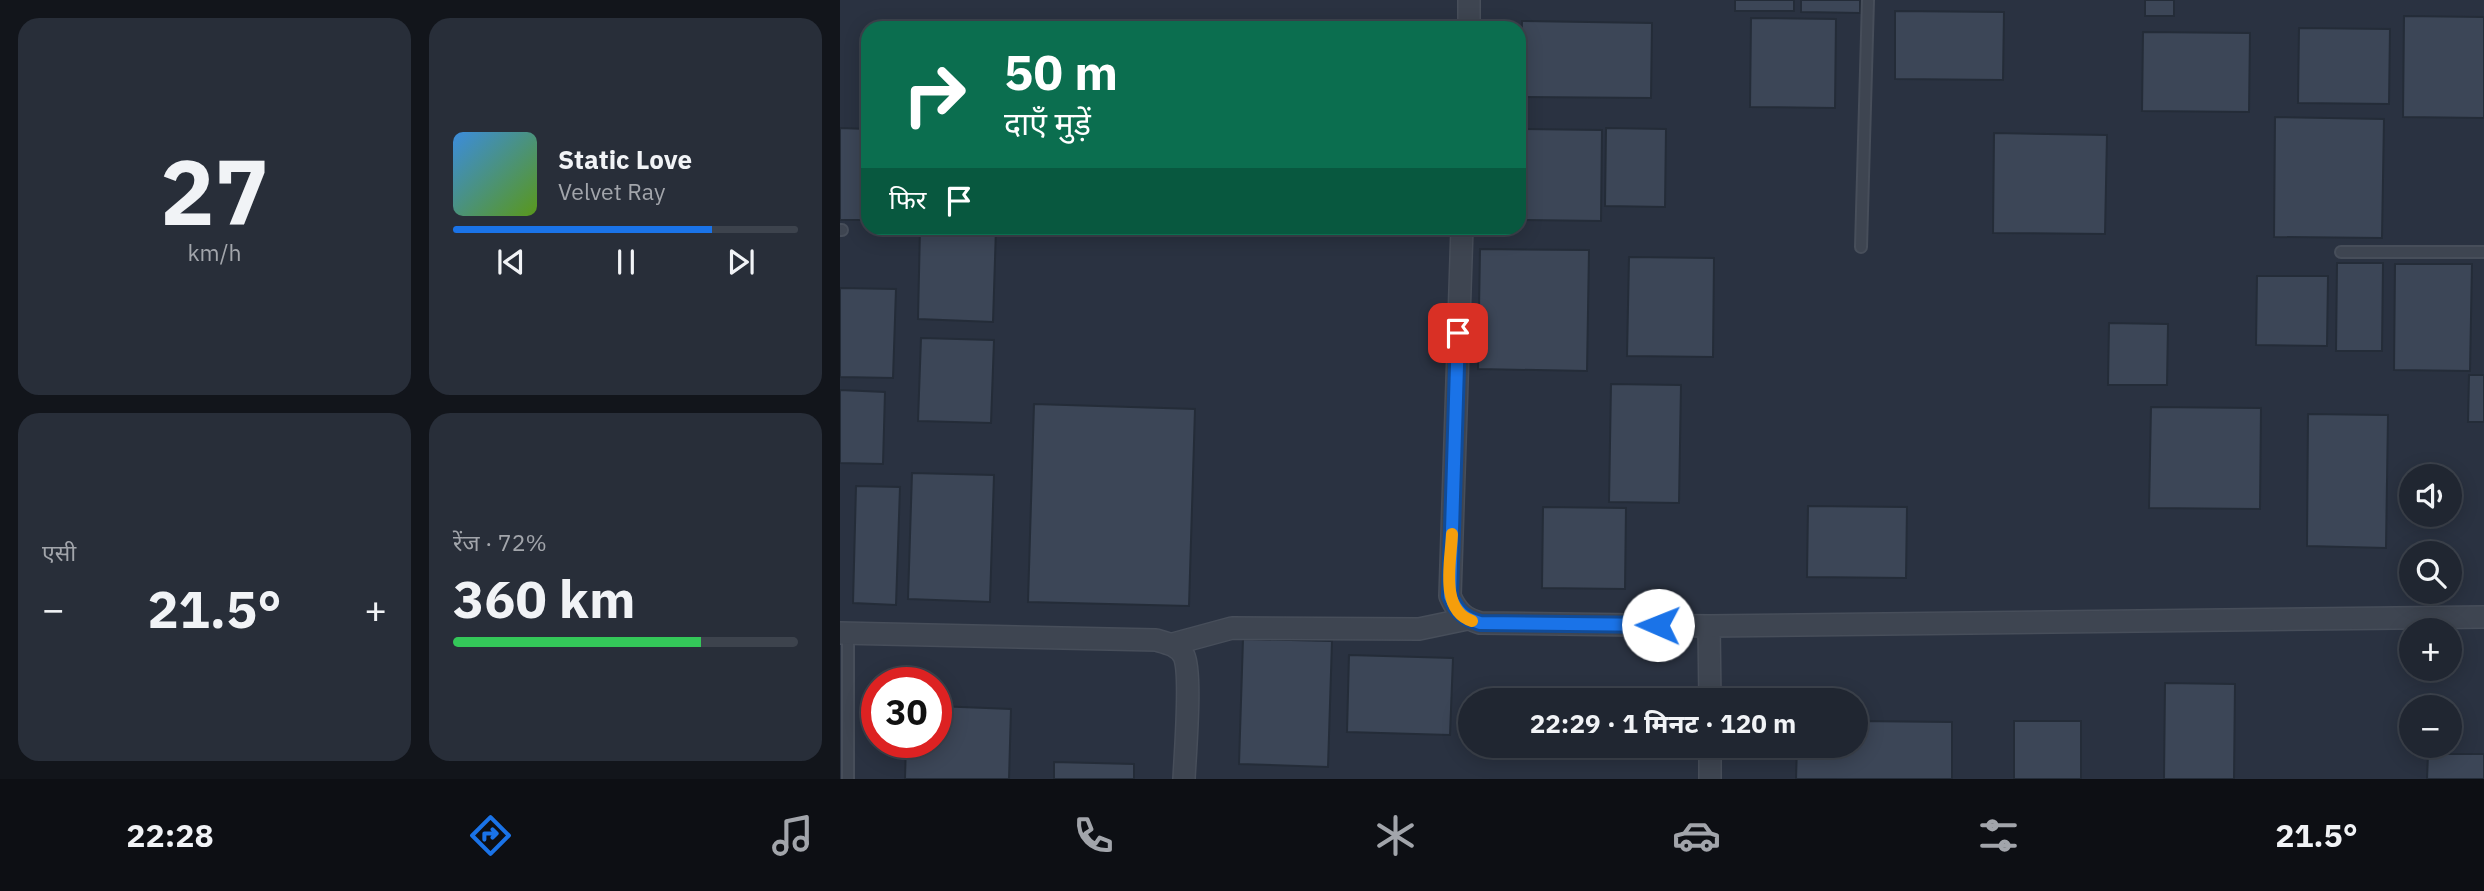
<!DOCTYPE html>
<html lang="hi">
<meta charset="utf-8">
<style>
body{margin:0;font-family:"IBM Plex Sans","Noto Sans Devanagari",sans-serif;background:#282e39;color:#f1f3f6;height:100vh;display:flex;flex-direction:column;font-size:26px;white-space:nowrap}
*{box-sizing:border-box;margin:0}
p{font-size:23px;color:#a2a5ab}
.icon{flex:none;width:38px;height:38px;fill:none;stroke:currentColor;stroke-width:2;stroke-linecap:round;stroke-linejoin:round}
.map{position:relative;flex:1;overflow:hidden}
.drawer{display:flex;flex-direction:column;gap:18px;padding:18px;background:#12151b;width:840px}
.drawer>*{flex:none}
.banner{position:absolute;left:21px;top:21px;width:665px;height:214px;border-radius:21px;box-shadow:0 4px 18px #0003,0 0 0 2px #3d434d;background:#0b6e4f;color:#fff;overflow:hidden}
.tools{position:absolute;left:1559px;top:464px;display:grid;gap:14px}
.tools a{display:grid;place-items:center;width:63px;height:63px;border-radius:50%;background:#202631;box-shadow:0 4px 18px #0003,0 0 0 2px #3d434d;font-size:35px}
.speed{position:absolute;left:21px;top:667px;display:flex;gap:14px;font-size:35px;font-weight:700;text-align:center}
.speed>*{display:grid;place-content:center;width:91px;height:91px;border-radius:50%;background:#202631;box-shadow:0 4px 18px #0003,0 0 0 2px #3d434d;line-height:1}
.speed .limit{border:10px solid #d22;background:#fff;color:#111}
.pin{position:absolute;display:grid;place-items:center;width:60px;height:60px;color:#fff;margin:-30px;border-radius:14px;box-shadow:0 4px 10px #0006}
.me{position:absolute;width:77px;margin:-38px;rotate:271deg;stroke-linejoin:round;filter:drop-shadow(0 0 5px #0008)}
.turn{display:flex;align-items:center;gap:24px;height:147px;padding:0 28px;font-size:32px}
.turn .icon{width:91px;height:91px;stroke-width:2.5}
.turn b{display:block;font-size:49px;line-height:60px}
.then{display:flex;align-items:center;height:66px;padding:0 28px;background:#0003;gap:14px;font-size:26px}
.big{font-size:52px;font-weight:700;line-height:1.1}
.drawer .tile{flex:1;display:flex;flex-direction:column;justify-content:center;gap:10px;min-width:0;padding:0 24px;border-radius:21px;background:#282e39}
.drawer .dial{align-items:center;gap:0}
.dial b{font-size:91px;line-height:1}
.song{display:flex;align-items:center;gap:21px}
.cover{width:84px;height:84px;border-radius:10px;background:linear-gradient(135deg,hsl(210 70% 55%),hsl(90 70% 35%))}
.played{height:7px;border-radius:4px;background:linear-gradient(90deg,#1a73e8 75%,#3d434d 75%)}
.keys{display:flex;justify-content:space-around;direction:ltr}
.heat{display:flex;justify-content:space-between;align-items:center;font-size:38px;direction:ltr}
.charge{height:10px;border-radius:5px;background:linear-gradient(90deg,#34c759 72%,#3d434d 0)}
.drawer .tiles{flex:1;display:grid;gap:18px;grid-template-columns:repeat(2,1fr)}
.trip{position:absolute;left:618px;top:688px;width:410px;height:70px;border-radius:35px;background:#202631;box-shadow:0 4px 18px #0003,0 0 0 2px #3d434d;font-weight:700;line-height:70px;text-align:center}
.dock{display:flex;height:112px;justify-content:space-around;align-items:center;background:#0d0f14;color:#a2a5ab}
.dock .icon{width:49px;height:49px}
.dock .current{color:#1a73e8}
.dock b{font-size:32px;color:#f1f3f6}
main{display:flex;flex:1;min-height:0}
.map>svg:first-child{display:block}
.building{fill:#3c4657;stroke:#242c38;stroke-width:2}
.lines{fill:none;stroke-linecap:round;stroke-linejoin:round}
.service-casing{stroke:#474e5a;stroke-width:14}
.minor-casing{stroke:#474e5a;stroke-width:24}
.service{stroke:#3e4551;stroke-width:10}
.minor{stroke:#3e4551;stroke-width:21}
.route-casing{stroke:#114b97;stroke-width:18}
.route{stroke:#1a73e8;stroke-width:12}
.slow{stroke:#f59e0b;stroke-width:12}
</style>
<main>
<section class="drawer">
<div class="tiles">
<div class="tile dial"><b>27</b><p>km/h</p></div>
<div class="tile">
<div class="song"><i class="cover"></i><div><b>Static Love</b><p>Velvet Ray</p></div></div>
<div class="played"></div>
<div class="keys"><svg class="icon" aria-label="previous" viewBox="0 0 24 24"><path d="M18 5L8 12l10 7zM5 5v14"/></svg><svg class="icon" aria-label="pause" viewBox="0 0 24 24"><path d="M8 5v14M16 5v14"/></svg><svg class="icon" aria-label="next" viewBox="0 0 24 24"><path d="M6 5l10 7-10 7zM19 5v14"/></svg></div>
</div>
<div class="tile"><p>एसी</p>
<div class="heat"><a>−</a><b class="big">21.5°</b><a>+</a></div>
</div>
<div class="tile"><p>रेंज · 72%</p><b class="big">360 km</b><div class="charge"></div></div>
</div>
</section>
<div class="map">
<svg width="1644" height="779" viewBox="0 0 1644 779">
<rect width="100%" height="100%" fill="#2a3241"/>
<path class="building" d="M895 0H954V11H895Z
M961 0H1020V13L961 12Z
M1305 0H1334V16H1305Z
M1055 11 1164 12 1163 80 1055 79Z
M1564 16 1644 17V118L1563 117Z
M911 18 996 19 995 108 910 107Z
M682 21 812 23 811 98 680 97Z
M1459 28 1550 29 1549 104 1458 103Z
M1303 32 1410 33 1409 112 1302 111Z
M1435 117 1544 119 1542 238 1434 237Z
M0 128 28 129V220H0Z
M766 128 826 129 825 207 765 206Z
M679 129 762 130 761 221 679 220Z
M1154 133 1267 135 1265 234 1153 233Z
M80 228H156L153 322 78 319Z
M640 249 749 250 747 371 638 369Z
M789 257 874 258 873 357 787 356Z
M1497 263H1543L1542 351H1496Z
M1555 264H1632L1630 371 1554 370Z
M1417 276H1488L1487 346 1416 345Z
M0 288 56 289 53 378 0 377Z
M1269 323 1328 324 1327 385H1268Z
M81 338 154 340 151 423 78 421Z
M1629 375H1644V422H1628Z
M771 384 841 385 839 503 769 502Z
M0 390 45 392 43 464 0 463Z
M194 404 355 409 349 606 188 602Z
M1311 407 1421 408 1420 509 1309 508Z
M1468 414 1548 415 1546 548 1467 546Z
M72 473 154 475 150 602 68 599Z
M16 486 60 487 56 605 13 603Z
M968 506 1067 507 1066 578 967 577Z
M703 507 786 508 785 589 702 588Z
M403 639 492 641 488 767 399 764Z
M509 655 613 658 610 735 507 732Z
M1325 683 1395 684 1394 779H1324Z
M96 706 171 709 169 779H65L66 742H96Z
M1015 721 1112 722V779H956L957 746H1015Z
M1174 721H1241V779H1174Z
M1588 754H1644V779H1587Z
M214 762 294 764V779H214Z"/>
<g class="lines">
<g class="service-casing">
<path id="service" d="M0 230H2
M1021 247 1028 0
M1501 252H1644
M8 779V633"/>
</g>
<g class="minor-casing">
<path id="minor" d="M629 28V0
M622 228 610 596C617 612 624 618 640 623L869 626 1644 617
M869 626 870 700
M0 633 316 640C327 643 338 645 344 656 352 674 345 755 344 779
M333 644 392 628 579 629 627 619
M870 746V779"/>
</g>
<use href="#service" class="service"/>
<use href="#minor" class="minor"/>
</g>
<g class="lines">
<g class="route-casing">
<path id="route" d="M618 333 610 596C617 612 624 618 640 623L818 625"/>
</g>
<use href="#route" class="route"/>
<path class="slow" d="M612 534C611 561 599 610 632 621"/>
</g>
</svg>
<div class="tools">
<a><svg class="icon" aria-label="sound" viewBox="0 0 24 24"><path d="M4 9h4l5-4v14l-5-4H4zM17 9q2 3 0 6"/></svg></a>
<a><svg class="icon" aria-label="search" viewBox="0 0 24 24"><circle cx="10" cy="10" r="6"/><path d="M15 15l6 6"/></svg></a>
<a>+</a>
<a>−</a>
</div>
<div class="speed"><div class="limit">30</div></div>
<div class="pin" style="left:618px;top:333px;background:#d93025"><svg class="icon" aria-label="arrive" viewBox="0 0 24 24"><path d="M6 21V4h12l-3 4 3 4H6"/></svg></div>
<svg class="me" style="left:818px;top:625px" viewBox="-20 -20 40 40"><circle r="19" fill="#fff"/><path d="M0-13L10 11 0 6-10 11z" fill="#1a73e8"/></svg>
<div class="trip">22:29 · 1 मिनट · 120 m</div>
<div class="banner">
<div class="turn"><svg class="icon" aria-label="right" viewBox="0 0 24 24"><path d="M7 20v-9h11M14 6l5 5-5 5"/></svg><div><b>50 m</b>दाएँ मुड़ें</div></div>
<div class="then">फिर<svg class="icon" aria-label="arrive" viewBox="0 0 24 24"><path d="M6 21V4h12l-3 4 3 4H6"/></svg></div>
</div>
</div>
</main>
<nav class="dock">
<b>22:28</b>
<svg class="icon current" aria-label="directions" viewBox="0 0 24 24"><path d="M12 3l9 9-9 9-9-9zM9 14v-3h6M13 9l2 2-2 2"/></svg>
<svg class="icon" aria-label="music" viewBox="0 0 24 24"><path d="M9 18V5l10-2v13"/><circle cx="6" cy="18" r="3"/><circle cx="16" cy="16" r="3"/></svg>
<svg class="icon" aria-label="phone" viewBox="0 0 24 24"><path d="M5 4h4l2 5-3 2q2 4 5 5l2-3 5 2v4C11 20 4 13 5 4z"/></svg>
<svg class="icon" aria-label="climate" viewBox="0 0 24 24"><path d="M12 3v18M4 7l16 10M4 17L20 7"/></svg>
<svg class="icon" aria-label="car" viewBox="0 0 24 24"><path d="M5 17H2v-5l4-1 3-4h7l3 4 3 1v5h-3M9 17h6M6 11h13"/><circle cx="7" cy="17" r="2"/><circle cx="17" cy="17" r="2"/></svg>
<svg class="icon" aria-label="filters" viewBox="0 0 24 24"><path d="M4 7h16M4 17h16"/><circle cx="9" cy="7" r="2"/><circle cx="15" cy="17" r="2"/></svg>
<b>21.5°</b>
</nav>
